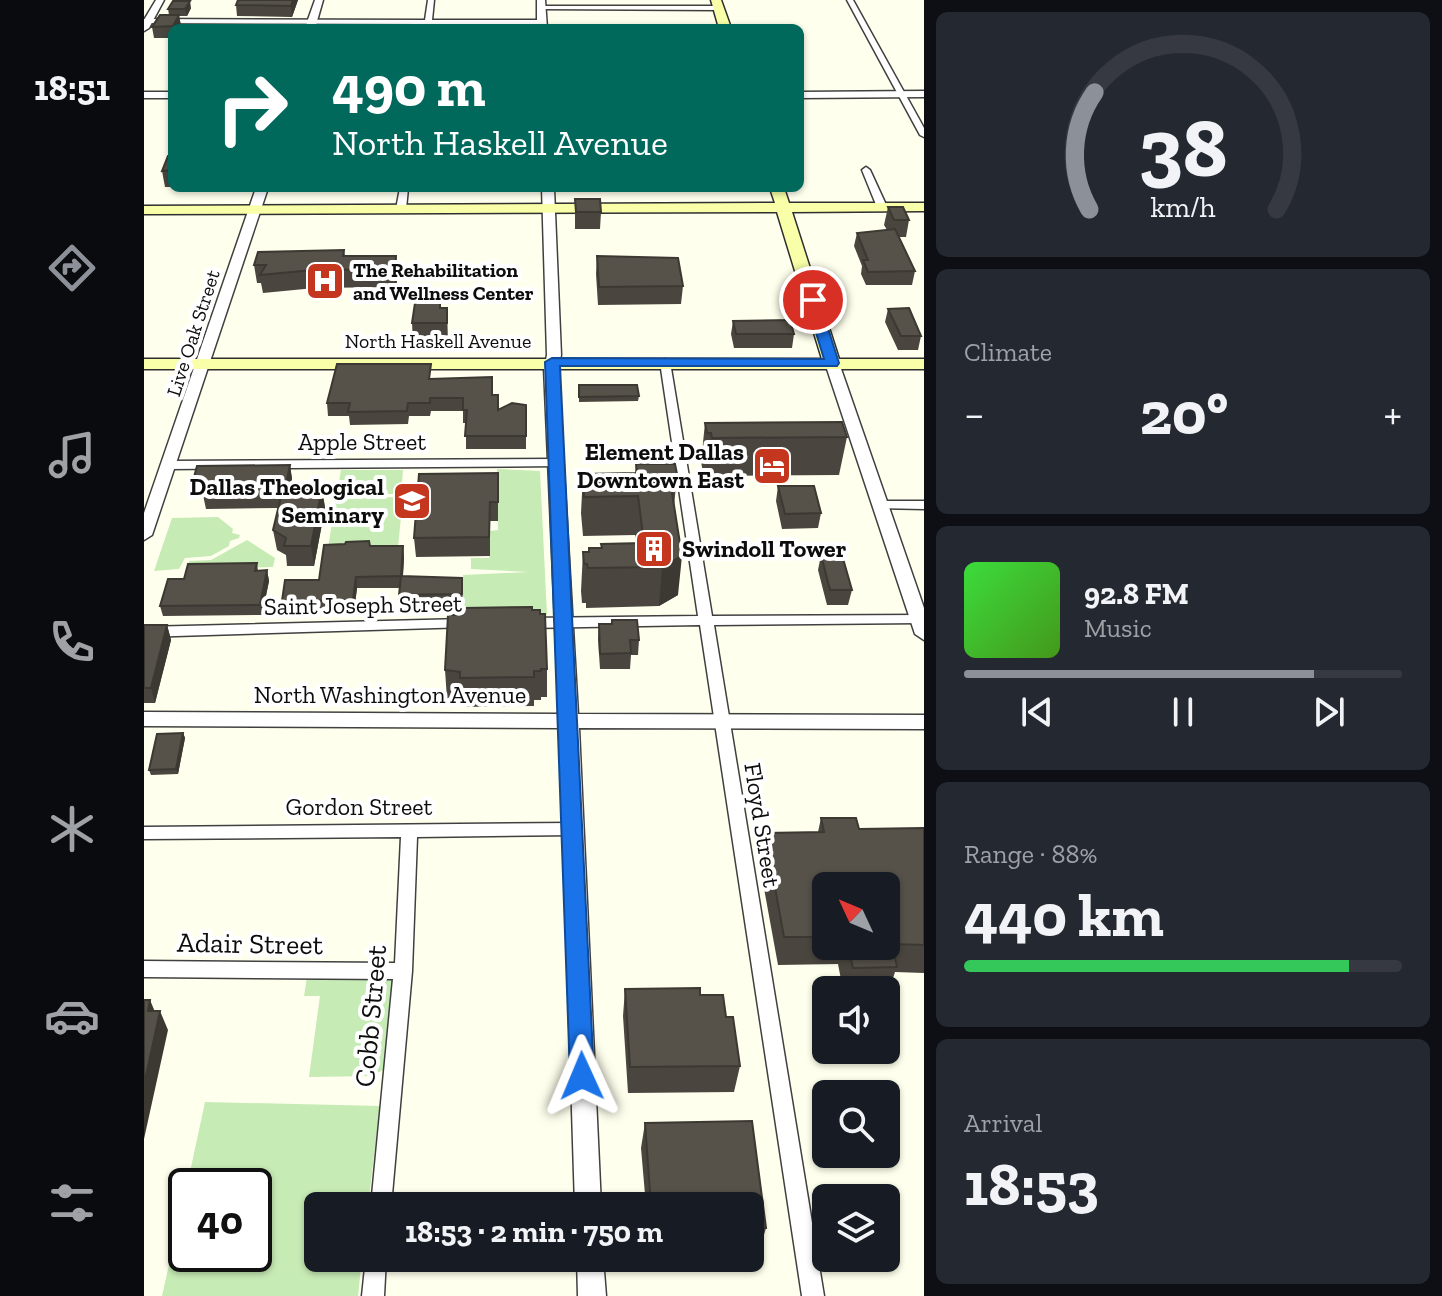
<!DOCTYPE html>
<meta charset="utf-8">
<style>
body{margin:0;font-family:"Zilla Slab",serif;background:#242831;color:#f1f3f6;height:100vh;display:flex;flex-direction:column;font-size:30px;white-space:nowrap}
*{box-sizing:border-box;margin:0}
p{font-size:26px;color:#9ea1a6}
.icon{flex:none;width:44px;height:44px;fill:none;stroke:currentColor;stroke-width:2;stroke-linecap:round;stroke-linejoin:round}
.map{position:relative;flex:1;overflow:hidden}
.side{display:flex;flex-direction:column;gap:12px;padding:12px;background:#0d0f14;width:518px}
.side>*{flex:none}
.hud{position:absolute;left:24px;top:24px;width:636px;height:168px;border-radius:12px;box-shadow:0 2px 6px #0004;background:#00695c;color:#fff;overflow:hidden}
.needle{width:52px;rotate:314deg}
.tools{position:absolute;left:668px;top:872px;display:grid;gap:16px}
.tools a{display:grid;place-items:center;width:88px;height:88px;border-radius:12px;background:#171b24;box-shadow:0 2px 6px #0004;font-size:40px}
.speed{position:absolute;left:24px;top:1168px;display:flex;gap:16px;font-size:40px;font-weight:700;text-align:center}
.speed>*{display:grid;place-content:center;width:104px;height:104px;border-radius:50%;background:#171b24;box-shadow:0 2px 6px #0004;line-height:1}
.speed .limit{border:4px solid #111;border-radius:12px;background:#fff;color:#111}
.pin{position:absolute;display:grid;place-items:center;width:68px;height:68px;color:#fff;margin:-34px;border:4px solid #fff;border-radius:50%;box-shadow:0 2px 8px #0007}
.me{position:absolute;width:88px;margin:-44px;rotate:359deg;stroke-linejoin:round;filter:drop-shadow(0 0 6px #0008)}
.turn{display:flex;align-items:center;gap:28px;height:168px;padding:0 32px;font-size:36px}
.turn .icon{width:104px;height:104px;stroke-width:2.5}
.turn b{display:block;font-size:56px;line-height:68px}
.big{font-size:60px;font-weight:700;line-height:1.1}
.side .tile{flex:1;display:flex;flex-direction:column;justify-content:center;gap:12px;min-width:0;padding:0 28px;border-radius:12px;background:#242831}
.side .dial{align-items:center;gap:0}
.dial svg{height:208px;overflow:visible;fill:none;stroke:#363941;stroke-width:7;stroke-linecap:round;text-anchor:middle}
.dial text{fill:#f1f3f6;stroke:none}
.song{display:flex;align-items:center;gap:24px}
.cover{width:96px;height:96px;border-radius:12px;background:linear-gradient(135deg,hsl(120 70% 55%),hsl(100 70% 35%))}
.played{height:8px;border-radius:4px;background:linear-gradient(90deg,#8c9099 80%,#363941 80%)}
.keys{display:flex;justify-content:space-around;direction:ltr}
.heat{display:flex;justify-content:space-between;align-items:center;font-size:44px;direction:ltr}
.charge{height:12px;border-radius:6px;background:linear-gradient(90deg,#34c759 88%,#363941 0)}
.trip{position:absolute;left:160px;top:1192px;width:460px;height:80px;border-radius:12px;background:#171b24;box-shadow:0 2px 6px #0004;font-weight:700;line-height:80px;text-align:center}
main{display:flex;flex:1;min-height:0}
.tabs{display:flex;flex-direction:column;width:144px;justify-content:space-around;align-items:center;background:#090b0e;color:#9ea1a6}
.tabs .icon{width:56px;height:56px}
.tabs .current{color:#8c9099}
.tabs b{font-size:36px;color:#f1f3f6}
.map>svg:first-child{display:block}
.green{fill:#c7ebb5}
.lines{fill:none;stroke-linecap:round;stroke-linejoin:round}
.minor-casing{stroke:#404040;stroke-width:3}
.tertiary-casing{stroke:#404040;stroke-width:3}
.secondary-casing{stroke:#2f2f2f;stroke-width:3}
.minor{fill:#fff;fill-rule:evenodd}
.tertiary{fill:#fff;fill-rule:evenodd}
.secondary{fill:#f8ffa8;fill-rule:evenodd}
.wall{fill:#4a463f;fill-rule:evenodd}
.shaded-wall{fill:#3c3933}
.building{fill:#565149;stroke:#3c3933;stroke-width:2}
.route{fill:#1a73e8;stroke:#114b97;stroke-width:2}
.labels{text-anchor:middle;stroke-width:8;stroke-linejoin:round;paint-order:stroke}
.far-poi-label{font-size:20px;font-weight:bold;fill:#0d0d0d;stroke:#fff;text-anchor:start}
.far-street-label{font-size:20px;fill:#0d0d0d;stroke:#fff}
.street-label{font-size:24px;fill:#0d0d0d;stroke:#fff}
.poi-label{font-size:24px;font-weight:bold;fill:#0d0d0d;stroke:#fff;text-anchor:end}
.near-street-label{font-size:28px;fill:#0d0d0d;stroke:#fff}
</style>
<main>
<nav class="tabs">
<b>18:51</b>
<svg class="icon current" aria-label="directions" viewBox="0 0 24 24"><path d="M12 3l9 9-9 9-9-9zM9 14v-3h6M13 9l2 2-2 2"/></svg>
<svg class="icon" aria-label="music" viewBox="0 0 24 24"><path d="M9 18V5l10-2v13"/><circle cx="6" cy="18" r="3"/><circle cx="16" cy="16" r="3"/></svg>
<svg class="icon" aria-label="phone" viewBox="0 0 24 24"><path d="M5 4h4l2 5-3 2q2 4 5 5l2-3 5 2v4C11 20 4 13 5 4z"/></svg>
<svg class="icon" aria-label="climate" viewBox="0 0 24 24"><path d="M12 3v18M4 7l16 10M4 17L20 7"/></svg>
<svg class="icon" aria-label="car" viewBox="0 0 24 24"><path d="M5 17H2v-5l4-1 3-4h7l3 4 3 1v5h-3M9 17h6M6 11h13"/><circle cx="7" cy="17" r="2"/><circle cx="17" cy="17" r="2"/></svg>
<svg class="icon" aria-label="filters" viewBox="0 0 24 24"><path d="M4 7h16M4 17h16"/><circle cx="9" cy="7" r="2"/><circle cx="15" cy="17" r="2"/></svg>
</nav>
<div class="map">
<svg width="780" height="1296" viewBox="0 0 780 1296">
<rect width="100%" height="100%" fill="#ffffed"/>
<path class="green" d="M353 469 396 471 403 615H318L319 575 385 572 327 569V558H345L346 531 354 530Z
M197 470H259L257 494H193Z
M259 497 254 547 184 548 192 498Z
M74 517 89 529 88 533 96 535 95 538 86 541 85 546 67 556 41 558 35 569 10 571 28 518Z
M103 540 131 558 129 567 43 569 45 561 67 560Z
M250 976 242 1068 229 1076 165 1077 176 996H160L163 977Z
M61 1102 236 1106 224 1206H174V1258H218L214 1296H18L42 1189V1254H110V1186H43Z"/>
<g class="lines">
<g class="minor-casing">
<path id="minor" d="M284 0H290L288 20H398L402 22 398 24H287V28H279L280 24 0 23V19L281 20Z
M703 0H709L780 128V137L776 135Z
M397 6H575L578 8 575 10 395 9Z
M722 167 726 170 743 207 741 209 733 207 718 170Z
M256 188H264L262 209 257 212 252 209Z
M521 359 526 362 568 616 780 615V621L775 623 570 625 680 1296H658L556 625 384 628 377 623 384 618 554 616 516 362Z
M412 459 416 460V466L25 469 19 465 25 461Z
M735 501H780V509L731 508 729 505 731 502Z
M320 619 327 624 325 627 0 637V627Z
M430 823 436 824 438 829 436 834 430 835 273 837 268 971 247 1206H227L249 979 0 977V961L251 963 257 837 0 839V827Z
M222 1258H242L240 1296H218Z"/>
</g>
<g class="tertiary-casing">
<path id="tertiary" d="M12 0H20L5 28 0 31V20Z
M171 0H179L171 28H161Z
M393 0H401L403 28H393Z
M780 91V97L656 98V92Z
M0 92H28V98H0Z
M112 188H124L8 535 0 540V513Z
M398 188H410L417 355 414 368 434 714 780 715V729L435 728 457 1206H431L416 728 0 726V712L415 714 400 368 403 355Z
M688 359 695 363 780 608V640L771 634 681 363Z
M433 1258H459L462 1296H434Z"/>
</g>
<g class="secondary-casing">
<path id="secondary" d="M567 0H577L587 28H575Z
M626 188H640L645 203H780V211L648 212 695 359H780V369H0V359H678L633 212 0 214V206L631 203Z"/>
</g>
<use href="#minor" class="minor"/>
<use href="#tertiary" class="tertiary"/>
<use href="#secondary" class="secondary"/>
</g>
<path class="wall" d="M94 0H154L148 17 93 16 92 5Z
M47 8 43 16H35L37 26 36 28H28V38H10L8 27 25 15 24 9Z
M28 156V187H21L18 171Z
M431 199 457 212 456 229H431Z
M744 207 765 220 762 237H755L771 271 768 285H722L717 274 718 266 710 246 713 233 743 230 740 225Z
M200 250 201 256H252L254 274 252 287 171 288 119 293 117 283H113L110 265Z
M453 256 539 286 537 304 454 305 452 274Z
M296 303V308H303L304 342H269L268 323Z
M744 309 777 336 774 350H754L741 322Z
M589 321 650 334 648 348H590L587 334Z
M287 379 348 395 354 410 382 405V449H322V423H319V411H287L286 416H265L264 424 206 425 205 416H184L183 403Z
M435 385 495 396 494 401 435 402Z
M561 423 703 437 695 475 564 476 563 472H559L557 462Z
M492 464 533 474 530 507 534 595 515 606 442 608V603H438L437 591 439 552 492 544 491 535 439 536 437 513 439 474 491 473Z
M146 465 148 479 146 488H178L181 508 170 566H143L142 555 133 550 129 530 134 508 62 509 59 495H52L49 481Z
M354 473V521H346V556L272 557 270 538Z
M634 486 677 513 674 528 638 529 632 501Z
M201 544 226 546H259L260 558 259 576 319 589 318 606 256 607V588H213L210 612 140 613 138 601 175 580Z
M677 555 708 590 704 605H683L674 570Z
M113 563 114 571 123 570 125 581 118 615 19 616 16 606 40 579Z
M455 624 495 640 494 655H487L486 669H456L454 639Z
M0 625H23L27 640 11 703H0Z
M403 669V697H397V700H390V706L317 707V701L303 699 301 670Z
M39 733 41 738 34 774 7 775 5 770Z
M677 818 715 829 780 828V973L751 972 744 994H742V990H699L694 964 634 965 615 861 621 833 674 832ZM682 886 742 946H682Z
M481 989 556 995 582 1017 596 1066 590 1092 484 1093 479 1016Z
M608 1121 622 1228 615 1252H606V1206H502L497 1148 501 1123Z"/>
<path class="shaded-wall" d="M149 0H154L148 17 147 6Z
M46 1 47 8 43 16 41 9Z
M35 15 37 26 36 28H29Z
M252 256 254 274 252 287 251 269Z
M146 465 148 479 143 508 140 493Z
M178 488 181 508 170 566 167 546Z
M259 546 260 558 258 588 257 576Z
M538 556 534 595 515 606 518 567Z
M123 570 125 581 118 615 116 605Z
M212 577 213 588 210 612 209 600Z
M23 625 27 640 11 703 7 688Z
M39 733 41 738 34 774 32 769Z
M6 1000 14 1019 4 1011Z
M16 1011 24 1030 0 1139V1085Z"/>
<path class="building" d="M94 0H149L147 6 92 5Z
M29 1H46L41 9H24Z
M16 15H35L29 26 8 27Z
M24 156H28V170L18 171Z
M431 199H456L457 212H432Z
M744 207H759L765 220H750Z
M751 229 771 271 724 272 719 260H724L713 233Z
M200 250 199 256H252L251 269 169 270 116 275 122 265H110L114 252Z
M453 256 534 258 539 286 455 287Z
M271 303H296V308H303V323H268Z
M765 308 777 336H757L744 309Z
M646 320 650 334H592L589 321Z
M193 364H287L285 379 348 377V395H354V410L368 403 382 405V436H321L323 410H319V398H286V403H264L263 411 204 412 206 403H183Z
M435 385H493L495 396 435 397Z
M698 422 703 437 568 438 567 433H563L561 423Z
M492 464H531L533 474H525L538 556 518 567 444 568 443 564H440L439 552H445V548H458L457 544 500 543 494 496 440 497 439 474 493 473Z
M146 465 141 488H139L138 493 59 494 62 480 49 481 53 466Z
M354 473V502H346L345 537 270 538 275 474Z
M634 486H670L677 513 641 514Z
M139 488H178L167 546H140L142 538 129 530Z
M225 541 226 546H259L257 576 318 578V594L255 595 257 576 212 577 209 600 138 601 141 580H175L180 545 201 544 202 542Z
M677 555H698L708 590H686Z
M113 563 111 571 123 570 116 605 16 606 24 579H40L44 564Z
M388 607V610H396V614H401L403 669H397V671H390V677L316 678V672L301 670 304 615H318L319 608Z
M468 620H493L495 640H486L487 653 456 654 455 624H468Z
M0 625H23L7 688H0Z
M39 733 32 769 5 770 13 734Z
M677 818H712L715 829 780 828V945L748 944 753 967 709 968 704 946H742V886H682V937H640L621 833 680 832Z
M556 988V995H579L582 1017H589L596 1066 486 1067 481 989Z
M0 1000H6L4 1011H16L0 1085Z
M608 1121 622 1228H606V1206H507L501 1123Z"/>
<path class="route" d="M669 296 675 300 695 363 693 366H416L450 1076 447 1084 438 1087 429 1084 426 1076 401 362 408 358 680 359 662 300Z"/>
<defs>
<g id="hospital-square" transform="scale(2)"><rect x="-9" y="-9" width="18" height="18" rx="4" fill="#c4361e" stroke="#fff"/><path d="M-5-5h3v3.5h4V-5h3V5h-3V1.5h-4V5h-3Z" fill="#fff"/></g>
<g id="hotel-square" transform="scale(2)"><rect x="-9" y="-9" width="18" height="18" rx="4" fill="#c4361e" stroke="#fff"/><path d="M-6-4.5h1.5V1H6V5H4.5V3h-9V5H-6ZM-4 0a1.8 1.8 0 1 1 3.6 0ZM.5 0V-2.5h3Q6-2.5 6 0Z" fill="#fff"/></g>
<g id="university-square" transform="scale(2)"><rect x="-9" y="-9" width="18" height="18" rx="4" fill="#c4361e" stroke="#fff"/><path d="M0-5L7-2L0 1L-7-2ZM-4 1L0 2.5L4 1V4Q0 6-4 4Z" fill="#fff"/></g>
<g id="building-square" transform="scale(2)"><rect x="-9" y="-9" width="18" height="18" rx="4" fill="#c4361e" stroke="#fff"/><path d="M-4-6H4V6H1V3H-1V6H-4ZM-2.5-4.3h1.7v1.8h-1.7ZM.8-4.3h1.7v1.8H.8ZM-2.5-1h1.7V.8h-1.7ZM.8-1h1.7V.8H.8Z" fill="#fff"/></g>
</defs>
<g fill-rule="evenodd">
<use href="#hospital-square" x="181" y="281"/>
<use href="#hotel-square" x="628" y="466"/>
<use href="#university-square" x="268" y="501"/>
<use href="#building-square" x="510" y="549"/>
</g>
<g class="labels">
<g class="far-poi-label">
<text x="209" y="277">The Rehabilitation<tspan x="209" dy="23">and Wellness Center</tspan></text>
</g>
<g class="far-street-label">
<text transform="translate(49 333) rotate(-72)" y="7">Live Oak Street</text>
<text x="294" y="348">North Haskell Avenue</text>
</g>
<g class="street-label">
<text x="218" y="450">Apple Street</text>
<text transform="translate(219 605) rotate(-1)" y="8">Saint Joseph Street</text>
<text x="246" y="703">North Washington Avenue</text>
<text x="215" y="815">Gordon Street</text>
<text transform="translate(618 825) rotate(81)" y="8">Floyd Street</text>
</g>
<g class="poi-label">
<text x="600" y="460">Element Dallas<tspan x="600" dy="28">Downtown East</tspan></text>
<text x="240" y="495">Dallas Theological<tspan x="240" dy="28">Seminary</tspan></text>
<text x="538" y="557" text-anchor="start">Swindoll Tower</text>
</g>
<g class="near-street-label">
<text transform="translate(106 943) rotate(1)" y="10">Adair Street</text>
<text transform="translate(226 1016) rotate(-85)" y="10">Cobb Street</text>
</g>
</g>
</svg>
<div class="tools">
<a><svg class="needle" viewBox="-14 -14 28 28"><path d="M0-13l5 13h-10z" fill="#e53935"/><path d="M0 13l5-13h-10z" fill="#9ea1a6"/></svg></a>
<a><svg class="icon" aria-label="sound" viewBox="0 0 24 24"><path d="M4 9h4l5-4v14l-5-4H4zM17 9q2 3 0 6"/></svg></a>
<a><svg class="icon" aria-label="search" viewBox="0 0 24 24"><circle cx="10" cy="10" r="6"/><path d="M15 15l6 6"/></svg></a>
<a><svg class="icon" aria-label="layers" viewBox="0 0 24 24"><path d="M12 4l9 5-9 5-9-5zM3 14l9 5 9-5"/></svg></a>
</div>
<div class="speed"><div class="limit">40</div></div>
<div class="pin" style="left:669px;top:300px;background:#d93025"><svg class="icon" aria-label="arrive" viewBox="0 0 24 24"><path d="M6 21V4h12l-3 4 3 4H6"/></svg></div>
<svg class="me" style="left:438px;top:1076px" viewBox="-20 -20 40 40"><path d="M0-17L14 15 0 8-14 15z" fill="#1a73e8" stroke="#fff" stroke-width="4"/></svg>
<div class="trip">18:53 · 2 min · 750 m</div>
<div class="hud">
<div class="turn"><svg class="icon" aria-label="right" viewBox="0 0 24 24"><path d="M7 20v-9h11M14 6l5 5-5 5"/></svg><div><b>490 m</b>North Haskell Avenue</div></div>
</div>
</div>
<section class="side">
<div class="tile dial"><svg viewBox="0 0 100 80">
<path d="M14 69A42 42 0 1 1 86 69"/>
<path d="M14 69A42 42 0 0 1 16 24" stroke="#8c9099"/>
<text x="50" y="56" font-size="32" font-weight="700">38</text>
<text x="50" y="72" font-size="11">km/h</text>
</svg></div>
<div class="tile"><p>Climate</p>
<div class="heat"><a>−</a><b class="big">20°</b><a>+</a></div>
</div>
<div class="tile">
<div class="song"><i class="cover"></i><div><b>92.8 FM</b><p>Music</p></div></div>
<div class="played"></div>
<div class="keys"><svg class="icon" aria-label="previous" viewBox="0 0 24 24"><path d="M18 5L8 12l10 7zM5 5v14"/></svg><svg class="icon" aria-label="pause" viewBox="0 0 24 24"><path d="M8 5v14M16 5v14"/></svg><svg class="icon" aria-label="next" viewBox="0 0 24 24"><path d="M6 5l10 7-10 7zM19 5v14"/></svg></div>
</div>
<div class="tile"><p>Range · 88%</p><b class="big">440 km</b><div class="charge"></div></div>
<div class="tile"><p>Arrival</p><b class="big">18:53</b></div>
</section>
</main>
